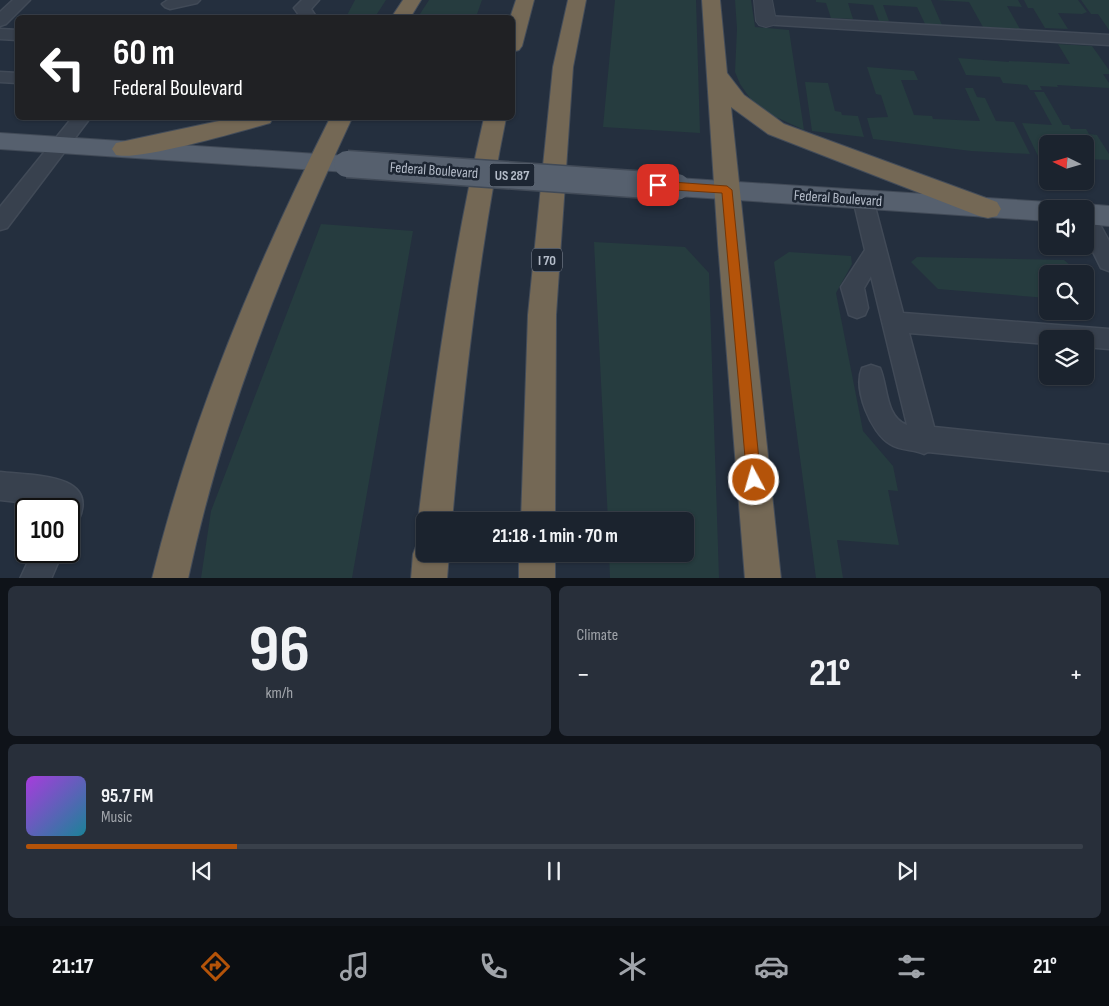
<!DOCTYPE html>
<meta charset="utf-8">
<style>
body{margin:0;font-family:"Sofia Sans Condensed",sans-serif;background:#282f3a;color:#f1f3f6;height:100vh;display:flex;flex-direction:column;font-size:19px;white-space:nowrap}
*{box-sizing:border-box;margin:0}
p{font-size:16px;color:#a0a4aa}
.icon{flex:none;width:28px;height:28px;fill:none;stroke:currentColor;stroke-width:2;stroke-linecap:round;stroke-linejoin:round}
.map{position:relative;height:578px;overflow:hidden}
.sheet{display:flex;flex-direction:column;gap:8px;padding:8px;background:#0f1319;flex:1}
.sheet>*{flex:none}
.guide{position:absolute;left:15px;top:15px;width:500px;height:105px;border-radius:8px;box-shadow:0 1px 4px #0004,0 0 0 1px #39404a;background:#202124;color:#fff;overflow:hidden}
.needle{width:32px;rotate:275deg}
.tools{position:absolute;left:1039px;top:135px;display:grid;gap:10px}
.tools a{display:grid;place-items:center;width:55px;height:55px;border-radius:8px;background:#1b232e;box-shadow:0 1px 4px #0004,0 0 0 1px #39404a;font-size:25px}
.speed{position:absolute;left:15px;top:498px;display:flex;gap:10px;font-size:25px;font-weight:700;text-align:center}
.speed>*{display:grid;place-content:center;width:65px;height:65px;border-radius:50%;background:#1b232e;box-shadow:0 1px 4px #0004,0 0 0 1px #39404a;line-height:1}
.speed .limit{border:2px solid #111;border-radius:8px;background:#fff;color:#111}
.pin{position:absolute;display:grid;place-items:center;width:42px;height:42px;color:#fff;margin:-21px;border-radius:10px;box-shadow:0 2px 8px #0006}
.me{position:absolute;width:55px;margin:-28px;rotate:354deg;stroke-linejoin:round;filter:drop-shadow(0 0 4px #0008)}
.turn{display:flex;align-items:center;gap:18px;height:105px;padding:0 15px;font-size:22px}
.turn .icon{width:65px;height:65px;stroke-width:2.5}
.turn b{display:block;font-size:35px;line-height:42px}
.big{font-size:38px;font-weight:700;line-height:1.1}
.sheet .widget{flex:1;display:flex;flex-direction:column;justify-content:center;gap:8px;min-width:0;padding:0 18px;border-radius:8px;background:#282f3a}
.sheet .dial{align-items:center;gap:0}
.dial b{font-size:65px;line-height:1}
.song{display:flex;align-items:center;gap:15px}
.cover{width:60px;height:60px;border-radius:8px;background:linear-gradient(135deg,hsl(280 70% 55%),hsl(190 70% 35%))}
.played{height:5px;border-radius:2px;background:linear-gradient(90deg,#b45309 20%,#39404a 20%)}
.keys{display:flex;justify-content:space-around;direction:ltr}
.heat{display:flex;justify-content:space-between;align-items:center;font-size:28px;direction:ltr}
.sheet .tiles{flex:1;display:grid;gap:8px;grid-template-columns:1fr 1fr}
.widget:last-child{grid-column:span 2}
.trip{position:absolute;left:416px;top:512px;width:278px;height:50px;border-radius:8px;background:#1b232e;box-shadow:0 1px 4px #0004,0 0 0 1px #39404a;font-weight:700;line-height:50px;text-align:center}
.tab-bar{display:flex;height:80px;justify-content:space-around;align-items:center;background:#0b0e12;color:#a0a4aa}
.tab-bar .icon{width:35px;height:35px}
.tab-bar .current{color:#b45309}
.tab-bar b{font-size:22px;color:#f1f3f6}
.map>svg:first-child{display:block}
.green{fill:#263c3f}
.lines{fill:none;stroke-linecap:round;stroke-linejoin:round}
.lane-casing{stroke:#414a57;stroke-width:3}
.street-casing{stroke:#414a57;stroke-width:2}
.primary-casing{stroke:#414a57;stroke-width:2}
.highway-casing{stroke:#434c59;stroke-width:2}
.lane{fill:#38414e;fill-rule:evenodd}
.street{fill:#38414e;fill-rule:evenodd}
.primary{fill:#56606e;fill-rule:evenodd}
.highway{fill:#746855;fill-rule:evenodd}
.primary-bridge-casing{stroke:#414a57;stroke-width:29;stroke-linecap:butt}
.primary-bridge{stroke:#56606e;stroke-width:26}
.route{fill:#b45309;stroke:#753606}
.labels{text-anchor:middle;stroke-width:5;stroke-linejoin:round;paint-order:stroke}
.shield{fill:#1d2633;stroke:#878f9c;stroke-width:1}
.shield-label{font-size:14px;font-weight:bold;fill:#b4bcc9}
.street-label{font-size:15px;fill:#b4bcc9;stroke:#1d2633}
</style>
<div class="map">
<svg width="1109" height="579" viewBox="0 0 1109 579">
<rect width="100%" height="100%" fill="#242f3e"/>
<path class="green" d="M355 0H386L375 17H346Z
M429 0H482L476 17H418Z
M615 0H696L700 133 603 127Z
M735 0H751L755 27 789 30 804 130 778 118 773 119 752 101 740 84 735 72 737 29Z
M816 0H931L942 25 925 24 917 7 883 5 889 21H879L873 5 848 3 853 19 831 18 826 3 816 2Z
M936 0H1018L1022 7 1007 6 1020 29 983 27 969 2Z
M1024 0H1078L1087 12 1082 14 1058 13 1068 29 1045 28 1033 8H1028Z
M1081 0H1109V30L1098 14H1091Z
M1058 44 1092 46 1109 70V74H1103L1109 83V88L1057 85 1058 87 1040 86 1042 90H1030L1027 85 1003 83 1000 77 966 75 958 58 1009 62V61L1070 64Z
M867 67 914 71 918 80H901L914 115 932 116 933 119 980 121 965 88H973L977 97 985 98 996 121 1014 122 1030 154 971 151 873 139 867 118 888 117 881 95 876 94Z
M805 82 828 83 835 111 841 112 842 115 858 116 864 137 812 131Z
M1034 92H1044L1063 125H1069L1071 129H1086L1089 134 1097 135 1109 154V160L1085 159V144H1048L1047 157 1038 156 1022 123 1052 125Z
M321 224 413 231 352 578H201L211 511Z
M594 242 685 247 709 273 719 578H610L609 554H685V521H608Z
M789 252 851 256 852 264 836 293 863 431 893 466 898 491 888 490 899 545 837 540 843 578H816L774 262Z
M917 257 1064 260 1077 271 1078 274H1048L1047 298 938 289 911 262Z"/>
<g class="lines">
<g class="lane-casing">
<path id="lane" d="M13 0H30L6 24 0 26V12Z
M168 0H200L197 3 170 9 165 7 162 4Z
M302 0H319L311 9 317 18H301L294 8Z
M766 16 1109 35V45L760 24 758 21 760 18Z
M0 29 18 30V40L0 39Z
M0 72 18 73V83L0 82Z
M72 118H90L7 228 0 230V207Z
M863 191 870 194 873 199 903 313 1109 329V349L1085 347V339H1048V344L909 333 934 427 1109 445V471L928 452 924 454C913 449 901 451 890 444 871 433 853 389 862 368L871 365 880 368C888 386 885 417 907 425L871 276 864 288 868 308 865 315 857 318 849 315 841 287 865 250 853 199 856 194Z
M1085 208 1092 210 1109 241V271L1101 268 1085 236V209H1083Z
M0 472C29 476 99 472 79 519L69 523V509H55V506L0 500Z
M33 551H63L51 579H20Z"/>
</g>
<g class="street-casing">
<path id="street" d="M754 0H772L776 21 773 25 766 27 759 25 756 21Z"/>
</g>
<g class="primary-casing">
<path id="primary" d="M0 133 347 156 355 158 359 164 355 170 347 172 0 149Z
M677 178 1048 202 1057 205 1059 209H1048V221L677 196 668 193 665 187 668 181Z
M1085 204 1109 206V226L1085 224V209H1075Z"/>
</g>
<g class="highway-casing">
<path id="highway" d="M403 0H421L410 18H391Z
M516 0H534L522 46 519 50 512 52V18H510Z
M568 0H586L573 67 556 315 555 521H521L528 315 553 67Z
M702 0H720L727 73 744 95 784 124 997 202 1001 209 997 216 988 218 979 216 768 134 731 107 781 579H745L718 244Z
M233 118H273L270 123C241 131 139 161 116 155L112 149 116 143Z
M330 118H352C283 265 222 419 188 579H152C191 419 256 265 330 118Z
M484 118H506C479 251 464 386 452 521H425V534L423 533 418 521C434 385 453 251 484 118Z
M425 539V554H449L447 579H411L413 554 418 541Z
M519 554H555V579H519Z"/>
</g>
<use href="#lane" class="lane"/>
<use href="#street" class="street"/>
<use href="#primary" class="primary"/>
<use href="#highway" class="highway"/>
<g class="primary-bridge-casing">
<path id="primary-bridge" d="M347 164 677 187"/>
</g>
<use href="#primary-bridge" class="primary-bridge"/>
</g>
<path class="route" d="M658 181 727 186 732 190 761 480 759 485 754 487 749 485 747 480 722 193 658 189 653 185Z"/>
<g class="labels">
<g class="shield">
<rect x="489.5" y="163.5" width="45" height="23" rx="4"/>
<rect x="532" y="248.5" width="30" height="23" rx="4"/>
</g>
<g class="shield-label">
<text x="512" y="180">US 287</text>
<text x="547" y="265">I 70</text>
</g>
<g class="street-label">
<text transform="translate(434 170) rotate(4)" y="5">Federal Boulevard</text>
<text transform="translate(838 198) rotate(4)" y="5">Federal Boulevard</text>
</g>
</g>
</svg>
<div class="tools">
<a><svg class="needle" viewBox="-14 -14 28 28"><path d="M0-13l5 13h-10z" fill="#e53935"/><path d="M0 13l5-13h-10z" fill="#a0a4aa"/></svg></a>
<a><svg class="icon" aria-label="sound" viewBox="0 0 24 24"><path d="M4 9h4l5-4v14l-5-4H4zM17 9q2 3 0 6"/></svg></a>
<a><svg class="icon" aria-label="search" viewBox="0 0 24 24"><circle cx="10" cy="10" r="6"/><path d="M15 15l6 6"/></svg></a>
<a><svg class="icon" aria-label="layers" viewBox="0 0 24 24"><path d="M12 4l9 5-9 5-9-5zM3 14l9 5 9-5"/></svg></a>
</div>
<div class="speed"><div class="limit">100</div></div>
<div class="pin" style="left:658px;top:185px;background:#d93025"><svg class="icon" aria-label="arrive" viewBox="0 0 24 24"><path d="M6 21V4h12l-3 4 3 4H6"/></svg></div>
<svg class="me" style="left:754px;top:480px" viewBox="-20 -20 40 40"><circle r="17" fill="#b45309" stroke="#fff" stroke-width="3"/><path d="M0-11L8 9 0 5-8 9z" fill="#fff"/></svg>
<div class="trip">21:18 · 1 min · 70 m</div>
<div class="guide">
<div class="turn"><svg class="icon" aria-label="left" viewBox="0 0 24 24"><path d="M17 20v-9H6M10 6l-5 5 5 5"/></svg><div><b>60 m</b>Federal Boulevard</div></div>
</div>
</div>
<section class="sheet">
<div class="tiles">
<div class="widget dial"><b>96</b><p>km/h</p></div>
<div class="widget"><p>Climate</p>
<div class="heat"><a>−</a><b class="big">21°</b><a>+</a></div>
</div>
<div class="widget">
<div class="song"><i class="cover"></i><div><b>95.7 FM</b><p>Music</p></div></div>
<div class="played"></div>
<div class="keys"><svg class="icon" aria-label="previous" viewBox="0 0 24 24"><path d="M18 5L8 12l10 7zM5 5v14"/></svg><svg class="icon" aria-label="pause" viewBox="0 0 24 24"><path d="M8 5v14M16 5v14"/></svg><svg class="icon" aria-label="next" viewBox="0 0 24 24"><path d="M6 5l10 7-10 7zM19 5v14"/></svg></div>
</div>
</div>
</section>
<nav class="tab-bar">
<b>21:17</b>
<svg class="icon current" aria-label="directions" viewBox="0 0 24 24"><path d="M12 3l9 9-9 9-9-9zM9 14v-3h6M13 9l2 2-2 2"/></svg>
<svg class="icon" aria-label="music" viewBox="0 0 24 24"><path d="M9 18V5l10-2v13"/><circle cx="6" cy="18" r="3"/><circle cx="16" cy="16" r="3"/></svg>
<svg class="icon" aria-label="phone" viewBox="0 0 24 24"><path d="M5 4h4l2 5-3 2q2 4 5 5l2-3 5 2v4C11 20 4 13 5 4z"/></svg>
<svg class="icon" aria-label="climate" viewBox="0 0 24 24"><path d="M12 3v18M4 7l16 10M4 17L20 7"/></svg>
<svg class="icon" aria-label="car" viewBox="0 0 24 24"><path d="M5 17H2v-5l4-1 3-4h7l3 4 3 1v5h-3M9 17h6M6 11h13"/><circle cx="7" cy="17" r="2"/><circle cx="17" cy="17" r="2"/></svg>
<svg class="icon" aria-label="filters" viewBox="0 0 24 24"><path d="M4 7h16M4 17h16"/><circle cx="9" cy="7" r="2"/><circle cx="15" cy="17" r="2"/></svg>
<b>21°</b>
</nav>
